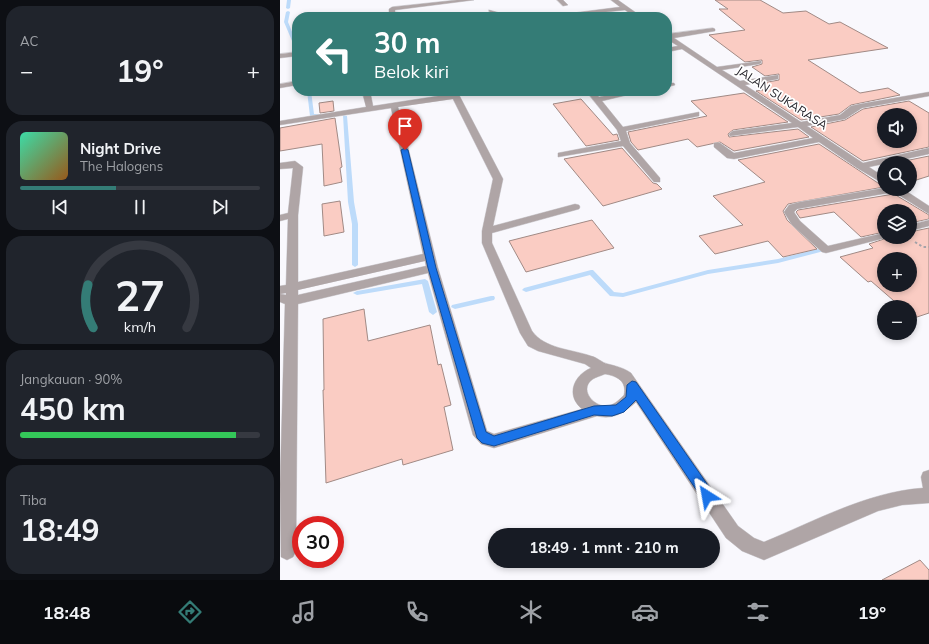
<!DOCTYPE html>
<html lang="id">
<meta charset="utf-8">
<style>
body{margin:0;font-family:Mulish,sans-serif;background:#20242c;color:#f1f3f6;height:100vh;display:flex;flex-direction:column;font-size:15px;white-space:nowrap}
*{box-sizing:border-box;margin:0}
p{font-size:13px;color:#9ea1a6}
.icon{flex:none;width:22px;height:22px;fill:none;stroke:currentColor;stroke-width:2;stroke-linecap:round;stroke-linejoin:round}
.map{position:relative;flex:1;overflow:hidden}
.panel{display:flex;flex-direction:column;gap:6px;padding:6px;background:#0d0f14;width:280px}
.panel>*{flex:none}
.banner{position:absolute;left:12px;top:12px;width:380px;height:84px;border-radius:16px;box-shadow:0 2px 6px #0003;background:#347c76;color:#fff;overflow:hidden}
.buttons{position:absolute;left:597px;top:108px;display:grid;gap:8px}
.buttons a{display:grid;place-items:center;width:40px;height:40px;border-radius:50%;background:#171b24;box-shadow:0 2px 6px #0003;font-size:20px}
.speed{position:absolute;left:12px;top:516px;display:flex;gap:8px;font-size:20px;font-weight:700;text-align:center}
.speed>*{display:grid;place-content:center;width:52px;height:52px;border-radius:50%;background:#171b24;box-shadow:0 2px 6px #0003;line-height:1}
.speed .limit{border:6px solid #d22;background:#fff;color:#111}
.pin{position:absolute;display:grid;place-items:center;width:34px;height:34px;color:#fff;margin:-41px -17px;border-radius:50% 50% 50% 0;rotate:-45deg;box-shadow:0 0 4px #0007}
.pin .icon{rotate:45deg}
.me{position:absolute;width:44px;margin:-22px;rotate:326deg;stroke-linejoin:round;filter:drop-shadow(0 0 3px #0008)}
.turn{display:flex;align-items:center;gap:14px;height:84px;padding:0 16px;font-size:18px}
.turn .icon{width:52px;height:52px;stroke-width:2.5}
.turn b{display:block;font-size:28px;line-height:34px}
.big{font-size:30px;font-weight:700;line-height:1.1}
.panel .tile{flex:1;display:flex;flex-direction:column;justify-content:center;gap:6px;min-width:0;padding:0 14px;border-radius:16px;background:#20242c}
.panel .dial{align-items:center;gap:0}
.dial svg{height:104px;overflow:visible;fill:none;stroke:#363941;stroke-width:7;stroke-linecap:round;text-anchor:middle}
.dial text{fill:#f1f3f6;stroke:none}
.song{display:flex;align-items:center;gap:12px}
.cover{width:48px;height:48px;border-radius:6px;background:linear-gradient(135deg,hsl(160 70% 55%),hsl(30 70% 35%))}
.played{height:4px;border-radius:2px;background:linear-gradient(90deg,#347c76 40%,#363941 40%)}
.keys{display:flex;justify-content:space-around;direction:ltr}
.heat{display:flex;justify-content:space-between;align-items:center;font-size:22px;direction:ltr}
.charge{height:6px;border-radius:3px;background:linear-gradient(90deg,#34c759 90%,#363941 0)}
.trip{position:absolute;left:208px;top:528px;width:232px;height:40px;border-radius:20px;background:#171b24;box-shadow:0 2px 6px #0003;font-weight:700;line-height:40px;text-align:center}
.tabs{display:flex;height:64px;justify-content:space-around;align-items:center;background:#090b0e;color:#9ea1a6}
.tabs .icon{width:28px;height:28px}
.tabs .current{color:#347c76}
.tabs b{font-size:18px;color:#f1f3f6}
main{display:flex;flex:1;min-height:0}
.map>svg:first-child{display:block}
.lines{fill:none;stroke-linecap:round;stroke-linejoin:round}
.stream{fill:#bddbfa;fill-rule:evenodd}
.building{fill:#faccc3;stroke:#a18a85;fill-rule:evenodd}
.minor-casing{stroke:#d3d2d7;stroke-width:1}
.path{stroke:#a4a3a9;stroke-width:2;stroke-dasharray:2.5 2.5;stroke-linecap:butt}
.minor{fill:#afa5a6;fill-rule:evenodd}
.route{fill:#1a73e8;stroke:#114b97}
.labels{text-anchor:middle;stroke-width:3.5;stroke-linejoin:round;paint-order:stroke}
.far-street-label{font-size:12px;fill:#25242b;stroke:#fff}
</style>
<main>
<section class="panel">
<div class="tile"><p>AC</p>
<div class="heat"><a>−</a><b class="big">19°</b><a>+</a></div>
</div>
<div class="tile">
<div class="song"><i class="cover"></i><div><b>Night Drive</b><p>The Halogens</p></div></div>
<div class="played"></div>
<div class="keys"><svg class="icon" aria-label="previous" viewBox="0 0 24 24"><path d="M18 5L8 12l10 7zM5 5v14"/></svg><svg class="icon" aria-label="pause" viewBox="0 0 24 24"><path d="M8 5v14M16 5v14"/></svg><svg class="icon" aria-label="next" viewBox="0 0 24 24"><path d="M6 5l10 7-10 7zM19 5v14"/></svg></div>
</div>
<div class="tile dial"><svg viewBox="0 0 100 80">
<path d="M14 69A42 42 0 1 1 86 69"/>
<path d="M14 69A42 42 0 0 1 10 36" stroke="#347c76"/>
<text x="50" y="56" font-size="32" font-weight="700">27</text>
<text x="50" y="72" font-size="11">km/h</text>
</svg></div>
<div class="tile"><p>Jangkauan · 90%</p><b class="big">450 km</b><div class="charge"></div></div>
<div class="tile"><p>Tiba</p><b class="big">18:49</b></div>
</section>
<div class="map">
<svg width="649" height="580" viewBox="0 0 649 580">
<rect width="100%" height="100%" fill="#f9f8fd"/>
<g class="lines">
<path class="stream" d="M7 0H11L10 8 8 9 6 8Z
M8 11 10 12 8 22 17 44V49L15 48 4 22 6 12Z
M27 91H31L34 114H41V116L32 117 30 116Z
M63 115 67 116 74 202 78 224V265L75 267 72 265V224L68 202Z
M542 248 544 249 545 250 544 251 498 263 428 274 343 297 330 296 310 275 246 292 242 290 244 288 311 270H313L334 292 343 293 428 270 498 259Z
M145 279 148 281 157 312 153 315 149 312 142 284 77 295 73 293 77 291Z
M211 296H214L215 298 214 300 175 309 171 307 172 305Z"/>
</g>
<path class="building" d="M435 0H480L503 13 526 11 549 24 560 22 608 48 528 60 580 93 608 88 620 95 571 105 559 114 521 120 476 91 483 90 477 84 499 80V74L485 76 472 67 482 64V60L465 62 429 35 465 30 439 9H448Z
M464 93 508 122 453 130 448 134 449 137 518 129 529 137 454 151 440 142 417 147 408 139 358 150 351 142 348 132 427 116 411 101Z
M301 99 333 135 337 134 339 140 306 146 273 104Z
M53 101 54 111 40 113 39 103Z
M629 101 649 113V147L583 161 531 127 565 120 583 109ZM604 115H630V141H604Z
M55 118 62 167 60 168 62 182 44 186 42 144 0 151V128Z
M539 144 604 187 508 204 503 211 507 220 537 249 503 257 488 241 435 254 419 236 463 225 433 196 485 182 458 160Z
M342 148 373 183 377 184 382 189 323 206 284 159Z
M649 156V176L630 182V163H615Z
M614 194 649 215V219L630 223V211H604V232L581 237 554 212 520 218 516 212 518 210Z
M60 201 64 232 44 236 42 204Z
M312 220 334 248 246 272 229 241Z
M649 228V313L634 318 630 315V307H621L591 281 588 282 560 257 593 248 589 244 610 237H630V232ZM604 259H630V285H604Z
M84 309 88 341 150 325 158 365 161 364 171 405 164 407 173 450 123 465 122 459 46 483 43 390H44L43 319Z
M640 560 649 570V580H602Z"/>
<g class="lines">
<g class="minor-casing">
<path id="minor" d="M177 0H194L115 10V12L131 14 133 17 109 14V9L112 7Z
M277 0H283L288 5 283 6Z
M331 0H338L362 17H355L345 10 288 16 285 14 340 7Z
M209 10 220 13 224 17 210 15Z
M433 28 435 29V31L394 38 437 67 481 61V63L479 64 442 70 460 81 498 75V79L465 85 521 122 560 115 571 106 580 104 649 92V96L582 108 565 119 527 126 583 163 649 148V154L589 167 604 177V184L577 168 539 142 454 159 447 158 434 147V143H440L454 153 533 138 518 127 450 136 449 134 453 131 512 123 402 49 387 52V48L398 46 387 39V34Z
M17 52V56L0 58V54Z
M17 81V85L0 88V84Z
M387 83H394L395 85 387 87Z
M82 91H90L93 106 171 94 169 91H177L223 179 213 226 295 204 299 205 300 207 299 209 212 233V243L252 331C265 349 291 349 311 356 317 357 322 363 328 364 336 366 344 368 351 373L458 526 474 538 484 542C535 521 587 492 643 488L641 477 643 472 649 470V503L622 505 598 511 484 560 462 551 446 538 356 402C344 413 333 420 317 416L214 448 201 444 193 435 148 273 18 304 16 551 13 557 7 560 1 557 0 484 5 304 0 302V286L6 285 8 219 0 221V215L8 213 13 168 0 169V163L15 161 23 167 18 215V282L143 254 111 108 0 125V121L86 107ZM173 99 213 179 202 231V243L240 333 248 346 258 351 305 364 311 368C294 375 285 395 302 409L214 434 207 431 158 268 118 107ZM145 261 146 266 18 295V290ZM6 293V295L0 294ZM325 374C337 376 347 381 344 395 339 400 333 406 326 406 312 406 299 388 313 379 316 377 321 376 325 374Z
M306 91H314L319 97 349 91H364L322 101 343 127 419 112V116L346 131 350 143 380 178V182H374L343 146 278 157V153L341 141 337 130Z
M604 188 623 189 649 206V214L614 192 517 209 514 212 520 221 548 246 604 233V237H609L546 253 542 252 512 225 504 212 509 205 520 202Z
M649 220V226L630 231V225Z"/>
</g>
<path class="path" d="M635 242 643 247H649"/>
<use href="#minor" class="minor"/>
</g>
<path class="route" d="M125 148 128 150 156 268 206 432 214 436 314 406 336 405 346 397 347 385 352 381 356 382 432 491 433 496 432 500 427 501 423 500 356 400 344 412 332 416 314 415 214 446 202 443 197 438 148 268 121 150Z"/>
<g class="labels">
<g class="far-street-label">
<text transform="translate(502 98) rotate(33)" y="4">JALAN SUKARASA</text>
</g>
</g>
</svg>
<div class="buttons">
<a><svg class="icon" aria-label="sound" viewBox="0 0 24 24"><path d="M4 9h4l5-4v14l-5-4H4zM17 9q2 3 0 6"/></svg></a>
<a><svg class="icon" aria-label="search" viewBox="0 0 24 24"><circle cx="10" cy="10" r="6"/><path d="M15 15l6 6"/></svg></a>
<a><svg class="icon" aria-label="layers" viewBox="0 0 24 24"><path d="M12 4l9 5-9 5-9-5zM3 14l9 5 9-5"/></svg></a>
<a>+</a>
<a>−</a>
</div>
<div class="speed"><div class="limit">30</div></div>
<div class="pin" style="left:125px;top:150px;background:#d93025"><svg class="icon" aria-label="arrive" viewBox="0 0 24 24"><path d="M6 21V4h12l-3 4 3 4H6"/></svg></div>
<svg class="me" style="left:427px;top:496px" viewBox="-20 -20 40 40"><path d="M0-17L14 15 0 8-14 15z" fill="#1a73e8" stroke="#fff" stroke-width="4"/></svg>
<div class="trip">18:49 · 1 mnt · 210 m</div>
<div class="banner">
<div class="turn"><svg class="icon" aria-label="left" viewBox="0 0 24 24"><path d="M17 20v-9H6M10 6l-5 5 5 5"/></svg><div><b>30 m</b>Belok kiri</div></div>
</div>
</div>
</main>
<nav class="tabs">
<b>18:48</b>
<svg class="icon current" aria-label="directions" viewBox="0 0 24 24"><path d="M12 3l9 9-9 9-9-9zM9 14v-3h6M13 9l2 2-2 2"/></svg>
<svg class="icon" aria-label="music" viewBox="0 0 24 24"><path d="M9 18V5l10-2v13"/><circle cx="6" cy="18" r="3"/><circle cx="16" cy="16" r="3"/></svg>
<svg class="icon" aria-label="phone" viewBox="0 0 24 24"><path d="M5 4h4l2 5-3 2q2 4 5 5l2-3 5 2v4C11 20 4 13 5 4z"/></svg>
<svg class="icon" aria-label="climate" viewBox="0 0 24 24"><path d="M12 3v18M4 7l16 10M4 17L20 7"/></svg>
<svg class="icon" aria-label="car" viewBox="0 0 24 24"><path d="M5 17H2v-5l4-1 3-4h7l3 4 3 1v5h-3M9 17h6M6 11h13"/><circle cx="7" cy="17" r="2"/><circle cx="17" cy="17" r="2"/></svg>
<svg class="icon" aria-label="filters" viewBox="0 0 24 24"><path d="M4 7h16M4 17h16"/><circle cx="9" cy="7" r="2"/><circle cx="15" cy="17" r="2"/></svg>
<b>19°</b>
</nav>
